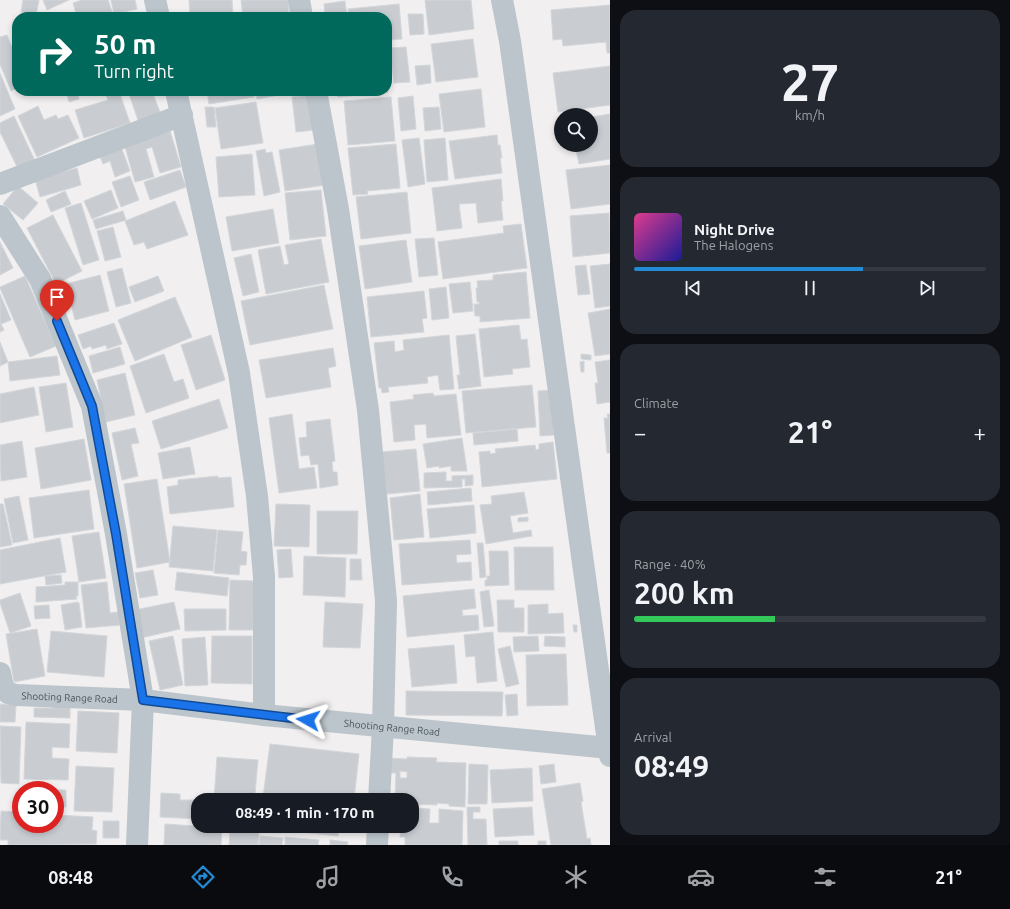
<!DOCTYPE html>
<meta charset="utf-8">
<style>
body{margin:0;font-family:Ubuntu,sans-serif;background:#242831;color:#f1f3f6;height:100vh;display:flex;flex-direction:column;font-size:15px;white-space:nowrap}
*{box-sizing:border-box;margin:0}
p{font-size:13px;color:#9ea1a6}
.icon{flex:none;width:22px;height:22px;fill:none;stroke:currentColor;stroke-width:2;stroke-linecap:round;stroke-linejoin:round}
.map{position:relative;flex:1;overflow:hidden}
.panel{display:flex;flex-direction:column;gap:10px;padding:10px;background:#0d0f14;width:400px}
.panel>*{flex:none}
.hud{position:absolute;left:12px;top:12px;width:380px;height:84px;border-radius:16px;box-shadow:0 2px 6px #0003;background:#00695c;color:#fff;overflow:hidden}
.controls{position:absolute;left:554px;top:108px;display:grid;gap:8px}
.controls a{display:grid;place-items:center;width:44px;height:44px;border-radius:50%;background:#171b24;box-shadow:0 2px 6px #0003;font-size:20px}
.speed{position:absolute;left:12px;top:781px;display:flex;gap:8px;font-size:20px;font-weight:700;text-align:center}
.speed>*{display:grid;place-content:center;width:52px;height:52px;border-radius:50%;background:#171b24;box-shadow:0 2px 6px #0003;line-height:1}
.speed .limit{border:6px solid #d22;background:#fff;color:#111}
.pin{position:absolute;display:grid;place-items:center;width:34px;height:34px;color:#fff;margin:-41px -17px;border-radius:50% 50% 50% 0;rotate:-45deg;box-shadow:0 0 4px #0007}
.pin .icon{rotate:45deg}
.me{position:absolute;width:44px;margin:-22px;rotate:276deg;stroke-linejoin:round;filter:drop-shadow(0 0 3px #0008)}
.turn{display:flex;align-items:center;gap:14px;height:84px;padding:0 16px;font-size:18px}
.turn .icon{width:52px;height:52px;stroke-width:2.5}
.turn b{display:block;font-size:28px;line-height:34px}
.big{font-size:30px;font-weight:700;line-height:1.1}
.panel .card{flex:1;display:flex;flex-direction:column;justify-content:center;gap:6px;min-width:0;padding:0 14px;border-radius:16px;background:#242831}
.panel .dial{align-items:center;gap:0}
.dial b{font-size:52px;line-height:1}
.song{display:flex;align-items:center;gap:12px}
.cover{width:48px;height:48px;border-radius:6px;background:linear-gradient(135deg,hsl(330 70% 55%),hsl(240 70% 35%))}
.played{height:4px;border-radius:2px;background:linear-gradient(90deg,#238ad6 65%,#363941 65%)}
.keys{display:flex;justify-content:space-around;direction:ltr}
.heat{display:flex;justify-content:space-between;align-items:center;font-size:22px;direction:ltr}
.charge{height:6px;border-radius:3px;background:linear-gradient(90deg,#34c759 40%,#363941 0)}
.trip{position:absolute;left:191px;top:793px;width:228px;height:40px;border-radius:16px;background:#171b24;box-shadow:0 2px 6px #0003;font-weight:700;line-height:40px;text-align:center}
.dock{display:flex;height:64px;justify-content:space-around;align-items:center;background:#090b0e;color:#9ea1a6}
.dock .icon{width:28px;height:28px}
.dock .current{color:#238ad6}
.dock b{font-size:18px;color:#f1f3f6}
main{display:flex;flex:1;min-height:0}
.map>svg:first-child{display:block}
.building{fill:#c9ccd1;stroke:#d3d6da;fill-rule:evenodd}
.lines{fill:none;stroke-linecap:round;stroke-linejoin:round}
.street{stroke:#bbc5cb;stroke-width:22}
.route-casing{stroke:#114b97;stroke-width:10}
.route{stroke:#1a73e8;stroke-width:7}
.labels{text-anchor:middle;stroke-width:3;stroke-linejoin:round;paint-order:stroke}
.street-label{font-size:10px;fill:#48545b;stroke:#fff}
</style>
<main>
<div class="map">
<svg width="610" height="845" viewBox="0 0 610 845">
<rect width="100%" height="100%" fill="#f1efef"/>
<path class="building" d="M23 0H39L36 15 21 12Z
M43 0H69L47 10Z
M82 0H108L114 17H77L73 3Z
M111 0H135L137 9 114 14Z
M189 0H232L233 17H190Z
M241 0H288L289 14 286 15V17H243Z
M425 0H471L474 29 429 35Z
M345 1 347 17H325L324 4Z
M399 4 402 39 387 40V17H349L348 9Z
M610 5V53H607L606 42 563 46 562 39 553 40 551 10Z
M408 14H423L424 34 410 35Z
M7 35 17 60V88L11 91 0 64V37Z
M473 39 478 77 436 82 431 44Z
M406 47 410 82 394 83 390 48Z
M430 65 431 83 417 85 415 66Z
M610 66V105L558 112 553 73Z
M0 73 15 109 0 116Z
M387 80 388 92 338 97 337 91H387Z
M481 89 485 127 444 132 439 94Z
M66 91H77L79 99 69 102Z
M119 91 130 123 84 138 75 110 108 100 106 95Z
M128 91H152L161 115 139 123Z
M207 91H253L254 97 209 104Z
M256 91H296V92L257 99Z
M311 95 315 130 296 132 292 97Z
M413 96 416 129 401 131 398 98Z
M391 97 395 141 348 145 344 101Z
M256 102 263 143 221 149 215 108Z
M38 106 44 120 56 115 58 119 68 115 79 138 37 157 18 116Z
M205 107H214L216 127H207Z
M439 107 441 129 425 131 423 108Z
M610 114V159L579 164 575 145H591V117Z
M14 116 36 163 19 171 0 132V123Z
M170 131 181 167 160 173 152 147 146 149 154 177 135 182 124 143Z
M497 135 498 145H500L502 158H500L502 173 455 179 449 141Z
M419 138 425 184 408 187 402 140Z
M445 138 448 180 427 182 424 140Z
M120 144 130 171 115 177 110 161 103 164 98 152Z
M318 144 325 185 285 191 279 150Z
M396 144 400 188 367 191 368 194 353 195 348 148Z
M265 149 266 153 272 152 280 192 264 196 256 151Z
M252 154 255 195 219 197 216 157Z
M610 165V204L571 209 566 170Z
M77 168 81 185 40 197 35 179Z
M180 170 186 187 150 200 144 182Z
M130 176 139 200 121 207 112 182Z
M501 179 503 201H501L503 220 478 223 476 203 459 204 462 228 437 231 432 188Z
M18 186 38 203 23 220 3 204Z
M111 190 118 208 92 219 84 201Z
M321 190 326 236 290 240 285 193Z
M65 191 71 204 51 212 46 200Z
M407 192 411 233 361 239 356 197Z
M175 201 188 235 147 249 144 242 134 245 125 221Z
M81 203 99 260 83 265 65 208Z
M273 209 279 243 232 251 226 217Z
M123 211 126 220 96 229 93 220Z
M609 213 610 253 573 257 570 216Z
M53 215 82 271 56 284 27 228Z
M521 224 527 268 443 279 438 242 504 233 503 226Z
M113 227 121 257 105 261 97 231Z
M434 238 438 275 419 277 415 239Z
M321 239 329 282 266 294 258 250 280 246 284 265 289 264 285 245Z
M406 240 412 282 365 289 359 246Z
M0 242 13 268 0 275Z
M251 254 259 292 243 296 234 258Z
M610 264V306L595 308 590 266Z
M586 265 590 294 578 295 575 266Z
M122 268 131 303 116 307 107 272Z
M526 272 530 318 480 322V316H475L474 304H479V302H477L476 288H478L477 281 493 280V275Z
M100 275 109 311 75 320 66 284Z
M25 276 56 346 30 357 0 288V287Z
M158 276 164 291 135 302 129 287Z
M470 282 473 311 453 313 449 284Z
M324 285 333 329 250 345 241 301Z
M446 287 449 318 432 320 429 289Z
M424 291 427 318 422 319 424 332 371 337 367 297Z
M0 294 11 320 1 324 4 330 0 332Z
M175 297 192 337 135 361 118 320Z
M610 309V354L595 356 588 313Z
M114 323 122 344 107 349 106 345 92 349 91 346 83 349 78 335Z
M519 325 521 340 527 339 530 367 512 369 513 374 484 377 479 329Z
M475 334 481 386 459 389 457 375H460L456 336Z
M211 335 225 380 196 390 181 345Z
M449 335 454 389 440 390 438 375 427 377 428 383 388 387 389 392 382 393 381 388H379L374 343 394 341 395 352 404 350 403 340Z
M0 342 8 362 0 366Z
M120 347 125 364 93 373 89 356Z
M333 348 336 366 328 368 331 387 266 398 259 360Z
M164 354 174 382 183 379 189 398 146 413 130 366Z
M581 354 591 355V360L581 359Z
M57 356 60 375 10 381 8 362Z
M610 360V402L597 404 595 383H598L595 362Z
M584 361V372H581L580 362Z
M125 373 135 415 106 422 97 380Z
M66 383 73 427 46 432 39 387Z
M532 385 536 427 466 433 462 391Z
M34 387 39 415 0 423V394Z
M552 390 554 435 540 436 538 391Z
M433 393 434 396 456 394 461 435 427 438 426 424 414 425 415 440 394 442 390 402 414 399 413 395Z
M219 399 228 428 161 449 152 421Z
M292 414 299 469 314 467 317 488 279 493 269 418Z
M607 414H610V453H607L604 418H608Z
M330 419 335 461 332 462 333 472H337L338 485 320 488 318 464 311 465 309 455 301 456 299 438 307 437 306 422Z
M135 428 139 443 131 444 138 476 122 480 112 433Z
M517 429 518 441 474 445 473 433Z
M462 438 467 471H451V466L439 468V466L427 468 423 444Z
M84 439 91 480 41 489 35 448Z
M22 441 27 477 1 481 0 445Z
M553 442 557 479 482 487 479 452 490 451V454L496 453 495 449 535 445 536 450 539 449V444Z
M190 447 195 474 163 479 158 453Z
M416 449 420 491 387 494 382 452Z
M446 472V481H452V476L473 475V485L465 486V479H462V487L424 488V473Z
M218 476V478L231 477 234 507 170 514 167 487 178 485V480Z
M157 479 170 562 137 568 124 484Z
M471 488 472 501 428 505 427 492Z
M89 490 94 529 34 538 29 498Z
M524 492 528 513 510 516 513 533 531 530 532 536 486 544 480 505 492 504 491 496Z
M420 494 424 537 394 540 390 498Z
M19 496 28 540 13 543 4 499Z
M0 504H3L12 545 0 547Z
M276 504 310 505 309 547 274 546Z
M474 505 476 533 430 538 427 509Z
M317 511H358L357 554H317Z
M528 517V521L518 522V518Z
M173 526 217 530 213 571 169 567Z
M218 530 243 532 241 551 247 552 246 565H240L239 575 214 573Z
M99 532 106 578 79 582 72 536Z
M60 538 66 572 0 584V550Z
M470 540 471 554 456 555 457 563 471 562 472 580 402 585 399 544Z
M477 543H483L486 577 480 578Z
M514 547H553L554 590H515Z
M291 549 293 577 279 578 277 550Z
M489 551H508L509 585 485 586V580H487V576H490Z
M304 556 346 558 345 597 303 595Z
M350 559H361L362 580H350Z
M153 570 158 595 140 598 135 573Z
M177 572 229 578 227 596 175 590Z
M61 575 62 583 46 585 45 576Z
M230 580 254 581 253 630H229Z
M65 582H78V596H76L77 599 36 602V587L65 585Z
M107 582 110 613 118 612 120 625 86 628 81 585Z
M474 589 476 608 462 610 463 616 478 615 479 630 407 637 403 596Z
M489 590 494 626 484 627 480 592Z
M20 593 31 626 10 633 0 603V600Z
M497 600H514V608H524V632H498Z
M77 602 79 603 82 627 65 630 61 605Z
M174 602 180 629 141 638 135 610Z
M325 602 363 604 360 648 323 647Z
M548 604V614L563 613 564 633 528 634V605Z
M49 605 50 618 35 619 34 606Z
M184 609H226V630L185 631Z
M573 625H577V632H574Z
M37 629 45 676 14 682 6 634Z
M51 631 107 636 104 677 47 672Z
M493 632 497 681 477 683 475 656 466 657 464 635Z
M173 636 183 685 160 690 149 641Z
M212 636H252V684L211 683Z
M538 636 539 651 514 652 513 637Z
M545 636 565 637V647L544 646Z
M205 637 208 685 185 686 182 639Z
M454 645 457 683 412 687 408 649Z
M510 646 519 684 506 687 498 649Z
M566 654 568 705 527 706 526 655Z
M406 691 503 692 502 716 406 715Z
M517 694 518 715 507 716 505 695Z
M0 704 16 705 15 722H0Z
M53 706H70V718L34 717V708H53Z
M78 711 119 713 117 753 76 751Z
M26 722 70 724 69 748 52 747V758L69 759 68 780 24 779Z
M0 726 21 727 19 784 1 783Z
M270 744 359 754 354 800H287L263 797Z
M217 757 258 760 255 794 238 793V798L255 800H214Z
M407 757 437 758 436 762 466 763 465 807 449 806V804L437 803V805L412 804V800H395L396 773H386L387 758 407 759ZM400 771 407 772V778H400Z
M469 764 488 765 487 804H468Z
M554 764 556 782 541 784 539 766Z
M76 766 114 768 112 812 74 811Z
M532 768 533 801 492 803 490 770Z
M580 783 583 801 581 802 587 839 590 838 591 845H551L542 789Z
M31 789 66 790V807L55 806V790H31Z
M161 793 180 794V800H198V819L160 817Z
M467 807H480V812H473V819H486L487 845H468Z
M532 807 534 835 495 837 493 809Z
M412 808 430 809 429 823H439V809L463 811 462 845H405V837H400L401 826H412Z
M1 811 21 812V824H55V815L93 817 92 830 97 831 96 844 8 845V840H0Z
M103 821H119V838H103Z
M165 824 222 828 221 845H164Z
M284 826H339L338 836 283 830Z
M230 831 259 833 258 845H229Z
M260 836 283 838 282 845H259Z
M285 837 319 840 318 845H285Z
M330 840 348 842 347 845H330Z
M499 841H518V845H499Z
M538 841H546V845H538Z"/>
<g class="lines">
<g class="street">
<path d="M155 0 159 17"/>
<path d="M299 0 302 17"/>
<path d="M502 0 510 41 610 756"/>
<path d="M176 91 239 373 257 496 264 577V715"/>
<path d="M316 91 338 209 368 410 386 601 383 727 379 800"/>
<path d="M0 184 182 115"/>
<path d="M0 216 40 279 92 406 116 534 143 700 137 845"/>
<path id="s1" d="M0 673 3 687 8 693 16 695 143 700 264 715 610 748"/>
<path d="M377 845 378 826"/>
</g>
</g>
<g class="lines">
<g class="route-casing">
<path id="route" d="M57 321 92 406 116 534 143 700 308 720"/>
</g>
<use href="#route" class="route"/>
</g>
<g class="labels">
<g class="street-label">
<text dy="4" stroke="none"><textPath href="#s1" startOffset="84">Shooting Range Road</textPath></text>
<text dy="4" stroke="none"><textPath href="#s1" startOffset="408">Shooting Range Road</textPath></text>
</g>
</g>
</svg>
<div class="controls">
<a><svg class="icon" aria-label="search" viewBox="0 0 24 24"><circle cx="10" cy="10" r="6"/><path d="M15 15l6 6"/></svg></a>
</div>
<div class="speed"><div class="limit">30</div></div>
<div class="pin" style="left:57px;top:321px;background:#d93025"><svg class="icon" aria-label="arrive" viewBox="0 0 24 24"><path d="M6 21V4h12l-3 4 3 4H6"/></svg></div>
<svg class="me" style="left:308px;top:720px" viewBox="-20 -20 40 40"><path d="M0-17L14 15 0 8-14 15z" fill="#1a73e8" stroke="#fff" stroke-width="4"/></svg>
<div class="trip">08:49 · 1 min · 170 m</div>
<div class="hud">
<div class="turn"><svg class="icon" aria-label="right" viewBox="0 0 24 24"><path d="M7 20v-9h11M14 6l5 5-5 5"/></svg><div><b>50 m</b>Turn right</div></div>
</div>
</div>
<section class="panel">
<div class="card dial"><b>27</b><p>km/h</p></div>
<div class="card">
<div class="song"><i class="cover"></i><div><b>Night Drive</b><p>The Halogens</p></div></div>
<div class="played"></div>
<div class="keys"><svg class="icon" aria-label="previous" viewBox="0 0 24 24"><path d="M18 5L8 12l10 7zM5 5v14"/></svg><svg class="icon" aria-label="pause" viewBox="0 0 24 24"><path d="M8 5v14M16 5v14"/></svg><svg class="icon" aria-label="next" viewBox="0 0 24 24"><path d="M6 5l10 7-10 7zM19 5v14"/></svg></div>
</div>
<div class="card"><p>Climate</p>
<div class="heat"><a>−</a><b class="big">21°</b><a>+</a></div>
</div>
<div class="card"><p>Range · 40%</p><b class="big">200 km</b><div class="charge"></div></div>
<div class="card"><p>Arrival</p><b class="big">08:49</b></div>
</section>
</main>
<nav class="dock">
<b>08:48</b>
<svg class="icon current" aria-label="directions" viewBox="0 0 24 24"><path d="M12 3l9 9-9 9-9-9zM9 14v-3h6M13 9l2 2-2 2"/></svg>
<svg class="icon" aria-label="music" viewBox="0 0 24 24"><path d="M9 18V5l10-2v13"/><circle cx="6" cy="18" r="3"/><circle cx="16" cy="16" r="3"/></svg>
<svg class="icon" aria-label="phone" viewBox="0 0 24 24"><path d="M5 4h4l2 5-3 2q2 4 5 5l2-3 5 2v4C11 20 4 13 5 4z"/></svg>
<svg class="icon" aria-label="climate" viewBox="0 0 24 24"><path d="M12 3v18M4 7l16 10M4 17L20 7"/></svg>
<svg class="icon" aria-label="car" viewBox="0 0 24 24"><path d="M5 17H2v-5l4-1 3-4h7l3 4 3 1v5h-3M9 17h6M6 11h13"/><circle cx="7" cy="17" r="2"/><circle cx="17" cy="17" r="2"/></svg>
<svg class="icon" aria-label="filters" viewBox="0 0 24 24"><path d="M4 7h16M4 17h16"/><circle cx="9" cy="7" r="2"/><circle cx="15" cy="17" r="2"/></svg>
<b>21°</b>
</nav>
